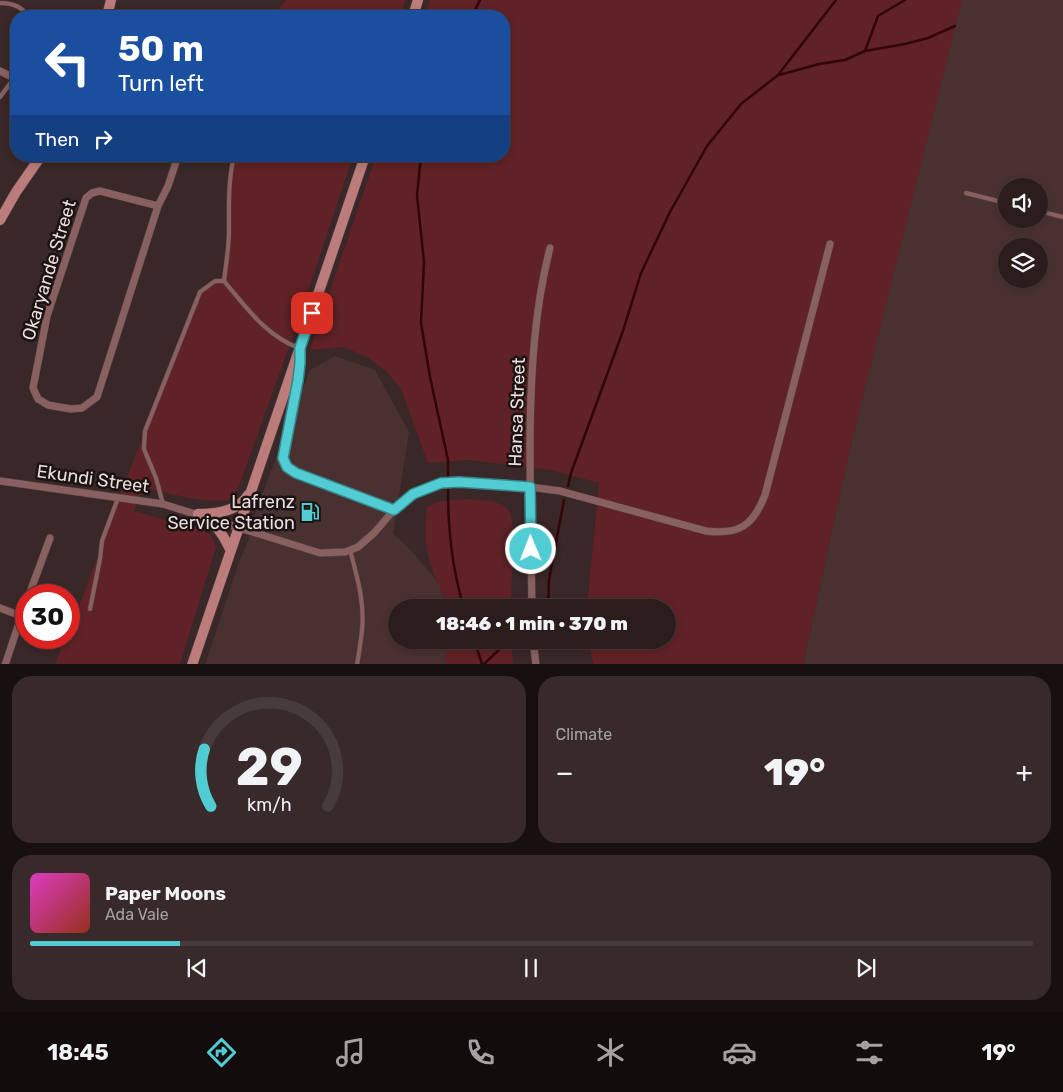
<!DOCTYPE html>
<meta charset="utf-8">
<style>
body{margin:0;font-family:Rubik,sans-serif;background:#382a2a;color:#f1f3f6;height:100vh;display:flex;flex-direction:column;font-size:19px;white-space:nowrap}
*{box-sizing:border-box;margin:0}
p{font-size:16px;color:#a6a2a4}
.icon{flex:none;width:28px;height:28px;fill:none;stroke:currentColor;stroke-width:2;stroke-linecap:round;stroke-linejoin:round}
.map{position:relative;height:664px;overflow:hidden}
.details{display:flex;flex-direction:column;gap:12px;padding:12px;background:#181010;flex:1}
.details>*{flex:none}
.hud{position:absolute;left:10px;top:10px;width:500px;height:152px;border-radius:20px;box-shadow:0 2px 8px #0003,0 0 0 1px #483b3b;background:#1a4fa0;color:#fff;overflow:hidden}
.tools{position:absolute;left:998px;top:178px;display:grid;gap:10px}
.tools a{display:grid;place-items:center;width:50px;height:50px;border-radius:50%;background:#2c1d1d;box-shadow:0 2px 8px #0003,0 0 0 1px #483b3b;font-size:25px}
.speed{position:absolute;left:15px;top:584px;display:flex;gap:10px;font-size:25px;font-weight:700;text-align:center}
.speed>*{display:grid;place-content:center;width:65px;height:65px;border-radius:50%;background:#2c1d1d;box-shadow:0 2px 8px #0003,0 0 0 1px #483b3b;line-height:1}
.speed .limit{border:8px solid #d22;background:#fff;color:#111}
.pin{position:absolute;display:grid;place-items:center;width:42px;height:42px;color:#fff;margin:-21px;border-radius:10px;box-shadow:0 2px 8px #0006}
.me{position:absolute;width:55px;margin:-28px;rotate:359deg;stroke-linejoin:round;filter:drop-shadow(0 0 4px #0008)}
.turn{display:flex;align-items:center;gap:18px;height:105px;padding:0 25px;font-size:22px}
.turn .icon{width:65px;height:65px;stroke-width:2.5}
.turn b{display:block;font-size:35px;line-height:42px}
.then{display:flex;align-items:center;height:48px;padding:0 25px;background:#0003;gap:10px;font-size:19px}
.big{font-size:38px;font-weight:800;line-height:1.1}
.details .card{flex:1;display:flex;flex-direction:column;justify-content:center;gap:8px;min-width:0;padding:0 18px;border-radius:20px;background:#382a2a}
.details .dial{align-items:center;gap:0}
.dial svg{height:130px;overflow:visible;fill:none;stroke:#483b3b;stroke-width:7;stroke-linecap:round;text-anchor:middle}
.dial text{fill:#f1f3f6;stroke:none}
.song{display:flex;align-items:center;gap:15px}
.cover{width:60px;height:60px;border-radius:8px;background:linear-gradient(135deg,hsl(310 70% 55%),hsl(10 70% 35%))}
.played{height:5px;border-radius:2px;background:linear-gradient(90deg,#51ccd2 15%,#483b3b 15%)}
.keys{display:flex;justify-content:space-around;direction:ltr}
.heat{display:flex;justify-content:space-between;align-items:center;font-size:28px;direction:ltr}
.details .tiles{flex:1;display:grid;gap:12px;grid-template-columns:1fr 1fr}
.card:last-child{grid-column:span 2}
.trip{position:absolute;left:388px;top:599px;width:288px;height:50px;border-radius:25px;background:#2c1d1d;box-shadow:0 2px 8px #0003,0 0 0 1px #483b3b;font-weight:800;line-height:50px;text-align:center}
.tab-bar{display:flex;height:80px;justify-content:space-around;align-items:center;background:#120c0c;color:#a6a2a4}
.tab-bar .icon{width:35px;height:35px}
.tab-bar .selected{color:#51ccd2}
.tab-bar b{font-size:22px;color:#f1f3f6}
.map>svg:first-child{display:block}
.built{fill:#4a3131;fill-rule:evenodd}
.green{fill:#602226}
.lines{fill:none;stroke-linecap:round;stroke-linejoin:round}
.stream{stroke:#31050a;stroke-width:2.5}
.lane-casing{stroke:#564444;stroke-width:5}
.street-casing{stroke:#564444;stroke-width:8}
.secondary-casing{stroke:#564444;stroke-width:11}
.lane{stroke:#896060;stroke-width:4}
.street{stroke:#896060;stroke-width:7}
.secondary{stroke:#bc7c7c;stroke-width:10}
.route-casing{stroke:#358588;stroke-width:12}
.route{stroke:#51ccd2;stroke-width:9}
.labels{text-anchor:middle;stroke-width:5;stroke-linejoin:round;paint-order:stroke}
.street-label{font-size:18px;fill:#eadddd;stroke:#1b1312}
.poi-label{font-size:18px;fill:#eadddd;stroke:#1b1312;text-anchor:end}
</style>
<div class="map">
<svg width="1063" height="665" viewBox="0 0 1063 665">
<rect width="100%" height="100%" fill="#3a2727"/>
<path class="built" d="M961 0H1063V664L803 665 851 444ZM1006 186H1039V219H1006ZM1006 246H1039V279H1006Z
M335 356 375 370 409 432 393 534 406 545 438 582 448 608H396V640H446L445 664 205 665 239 562 247 544 256 510 310 370Z"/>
<path class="green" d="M286 0H406L400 16H274L276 11Z
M430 0H962L851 444 803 664H593L589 640H666V608L587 607 599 483 551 470 468 460 428 463 401 389 387 372 367 357 344 347 310 350 376 156H504V16H424Z
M234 156H353L293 336 239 486 229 500C200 504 171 493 143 487L134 511 205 531 212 537 216 547 180 664 55 665 65 638H69V629L83 596 119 497 200 292 209 284 224 281 229 232 228 200Z
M468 499 492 501 503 505 510 512 513 527 511 607H448C446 599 441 590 437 582 426 552 423 540 427 507L440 501Z
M446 640H511L513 664H445Z"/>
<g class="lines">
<path class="stream" d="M472 16 480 0
M865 51 878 16 905 0
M779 75 819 64 845 60 865 51 905 44 928 38 955 26
M421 156 417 195 424 262 421 323 430 377 448 460V476
M568 486 571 473 623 331 641 273 670 212 707 146 741 104 778 75 836 0
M448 490C448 530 452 569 464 608
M548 608 549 580 564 500
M474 640 482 664
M483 665 506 643 513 640"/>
<g class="lane-casing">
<path id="lane" d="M0 3C11 3 22 6 27 16
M0 97 15 77
M966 193 1006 203
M1039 211 1063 217
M224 281C246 307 266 336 299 348
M300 357 298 380 283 458 287 467 296 473 394 510
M163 504 156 478 144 449 145 431 200 292 215 281H224C226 264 229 247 229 230 229 205 228 181 234 156
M350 550C357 576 365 603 362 630 361 641 359 653 357 665
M90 609 100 559 102 541 118 498"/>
</g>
<g class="street-casing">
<path id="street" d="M0 71 16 79
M158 206 100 191 92 193 86 198 47 316 33 388 38 399 48 405 71 409 82 408 97 397 158 206 168 186 178 156
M0 481 163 504 320 553 345 552 358 547 374 533 394 510 413 494 441 483 459 482 530 487 560 491 706 531C739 535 753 526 765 495L830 244
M29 595 50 538
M0 608 21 616
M532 608C531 550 530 494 530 437 531 372 534 311 550 248
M533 640 536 665
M5 665 26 602"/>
</g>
<g class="secondary-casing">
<path id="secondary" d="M107 16 111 0
M413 16 418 0
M0 220 16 192 41 156
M198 514C215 514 238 512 248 495
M199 515C217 525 221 531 230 549
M192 665 365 156"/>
</g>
<use href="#lane" class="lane"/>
<use href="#street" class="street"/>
<use href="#secondary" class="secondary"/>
</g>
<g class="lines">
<g class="route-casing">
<path id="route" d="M312 313 300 348V363L298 380 283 458 287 467 296 473 394 510 413 494 441 483 459 482 530 487 531 549"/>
</g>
<use href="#route" class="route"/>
</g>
<defs>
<g id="fuel-bare" transform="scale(1.5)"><path d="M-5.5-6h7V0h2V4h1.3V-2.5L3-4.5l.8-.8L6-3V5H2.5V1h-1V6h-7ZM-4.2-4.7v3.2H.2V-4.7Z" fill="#51ccd2" stroke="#1b1312" stroke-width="2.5" paint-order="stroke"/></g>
</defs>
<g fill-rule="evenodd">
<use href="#fuel-bare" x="310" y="512"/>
</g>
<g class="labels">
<g class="street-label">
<text transform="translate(49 270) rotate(-73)" y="6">Okaryande Street</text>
<text transform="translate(517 412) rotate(-88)" y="6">Hansa Street</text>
<text transform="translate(93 479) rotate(8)" y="6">Ekundi Street</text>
</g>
<g class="poi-label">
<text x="295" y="508">Lafrenz<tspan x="295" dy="21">Service Station</tspan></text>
</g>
</g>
</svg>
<div class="tools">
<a><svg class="icon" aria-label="sound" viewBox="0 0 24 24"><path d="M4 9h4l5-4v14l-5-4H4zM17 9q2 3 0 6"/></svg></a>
<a><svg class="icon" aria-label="layers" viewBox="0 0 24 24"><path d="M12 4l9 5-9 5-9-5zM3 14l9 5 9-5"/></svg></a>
</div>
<div class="speed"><div class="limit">30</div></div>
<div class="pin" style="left:312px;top:313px;background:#d93025"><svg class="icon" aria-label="arrive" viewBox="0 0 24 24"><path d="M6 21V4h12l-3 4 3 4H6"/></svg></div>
<svg class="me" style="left:531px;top:549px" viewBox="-20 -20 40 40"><circle r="17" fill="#51ccd2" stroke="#fff" stroke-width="3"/><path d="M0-11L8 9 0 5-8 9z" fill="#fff"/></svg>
<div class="trip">18:46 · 1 min · 370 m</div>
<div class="hud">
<div class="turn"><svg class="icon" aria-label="left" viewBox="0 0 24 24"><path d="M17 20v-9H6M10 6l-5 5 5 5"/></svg><div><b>50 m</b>Turn left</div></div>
<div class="then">Then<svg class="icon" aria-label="right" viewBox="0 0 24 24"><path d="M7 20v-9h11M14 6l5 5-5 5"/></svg></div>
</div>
</div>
<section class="details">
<div class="tiles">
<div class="card dial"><svg viewBox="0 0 100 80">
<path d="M14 69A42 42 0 1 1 86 69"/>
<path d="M14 69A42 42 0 0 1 10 34" stroke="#51ccd2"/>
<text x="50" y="56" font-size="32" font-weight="700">29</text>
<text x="50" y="72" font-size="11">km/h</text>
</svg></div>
<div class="card"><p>Climate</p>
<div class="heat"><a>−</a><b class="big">19°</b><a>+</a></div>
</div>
<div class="card">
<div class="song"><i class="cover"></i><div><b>Paper Moons</b><p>Ada Vale</p></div></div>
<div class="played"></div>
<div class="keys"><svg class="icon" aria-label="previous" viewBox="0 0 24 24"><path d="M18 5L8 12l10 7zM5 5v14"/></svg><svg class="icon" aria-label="pause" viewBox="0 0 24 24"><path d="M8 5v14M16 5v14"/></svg><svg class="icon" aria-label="next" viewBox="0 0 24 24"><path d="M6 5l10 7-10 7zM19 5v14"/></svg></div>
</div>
</div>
</section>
<nav class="tab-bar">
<b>18:45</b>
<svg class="icon selected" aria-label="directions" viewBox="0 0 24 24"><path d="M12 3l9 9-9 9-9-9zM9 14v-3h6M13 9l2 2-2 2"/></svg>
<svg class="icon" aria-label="music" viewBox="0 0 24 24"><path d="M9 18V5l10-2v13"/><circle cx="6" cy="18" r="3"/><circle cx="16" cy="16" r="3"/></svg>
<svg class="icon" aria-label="phone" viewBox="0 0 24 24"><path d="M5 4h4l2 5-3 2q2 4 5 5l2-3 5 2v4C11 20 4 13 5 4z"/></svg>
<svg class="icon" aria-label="climate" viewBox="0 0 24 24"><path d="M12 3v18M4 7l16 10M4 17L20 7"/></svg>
<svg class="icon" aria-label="car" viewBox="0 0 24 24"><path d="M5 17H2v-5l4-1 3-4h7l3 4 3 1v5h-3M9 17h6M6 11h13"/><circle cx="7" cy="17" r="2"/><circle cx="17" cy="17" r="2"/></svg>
<svg class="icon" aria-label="filters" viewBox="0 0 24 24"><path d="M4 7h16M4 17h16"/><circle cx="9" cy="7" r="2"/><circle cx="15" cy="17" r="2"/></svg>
<b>19°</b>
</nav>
